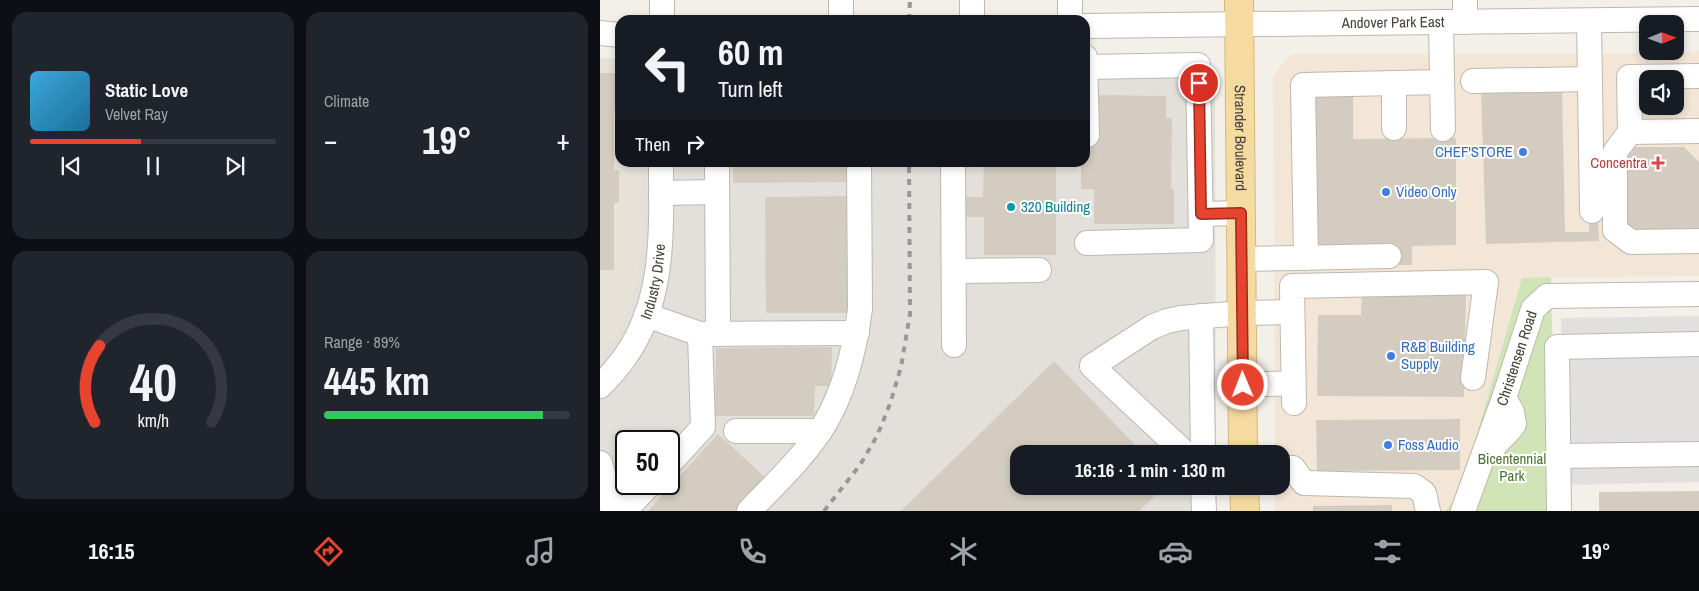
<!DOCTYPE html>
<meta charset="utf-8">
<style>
body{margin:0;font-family:"Archivo Narrow",sans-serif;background:#20242c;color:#f1f3f6;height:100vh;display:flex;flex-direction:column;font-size:19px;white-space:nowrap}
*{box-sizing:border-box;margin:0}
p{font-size:16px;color:#9ea1a6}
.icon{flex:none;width:28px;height:28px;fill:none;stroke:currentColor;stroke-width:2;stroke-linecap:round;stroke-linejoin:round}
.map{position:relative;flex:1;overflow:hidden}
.drawer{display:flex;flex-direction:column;gap:12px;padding:12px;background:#0d0f14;width:600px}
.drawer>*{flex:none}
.hud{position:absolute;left:15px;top:15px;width:475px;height:152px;border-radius:15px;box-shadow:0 2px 8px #0003;background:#171b24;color:#f1f3f6;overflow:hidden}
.needle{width:32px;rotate:89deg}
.tools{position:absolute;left:1039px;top:15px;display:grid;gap:10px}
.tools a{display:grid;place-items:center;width:45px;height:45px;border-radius:10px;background:#171b24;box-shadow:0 2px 8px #0003;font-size:25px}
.speed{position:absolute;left:15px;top:430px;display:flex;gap:10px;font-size:25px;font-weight:700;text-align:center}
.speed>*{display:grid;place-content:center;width:65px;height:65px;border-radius:50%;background:#171b24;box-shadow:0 2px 8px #0003;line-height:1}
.speed .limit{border:2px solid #111;border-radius:8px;background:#fff;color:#111}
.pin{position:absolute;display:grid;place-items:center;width:42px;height:42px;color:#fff;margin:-21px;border:2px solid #fff;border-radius:50%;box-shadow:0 1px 5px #0007}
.me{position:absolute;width:55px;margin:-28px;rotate:359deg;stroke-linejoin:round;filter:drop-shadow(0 0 4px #0008)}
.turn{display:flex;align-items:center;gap:18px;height:105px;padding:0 20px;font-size:22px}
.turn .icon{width:65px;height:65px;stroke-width:2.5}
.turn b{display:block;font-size:35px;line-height:42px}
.then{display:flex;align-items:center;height:48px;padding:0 20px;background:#0003;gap:10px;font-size:19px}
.big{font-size:38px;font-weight:800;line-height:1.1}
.drawer .card{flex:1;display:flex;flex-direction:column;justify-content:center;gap:8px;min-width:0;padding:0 18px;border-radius:15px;background:#20242c}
.drawer .dial{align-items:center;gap:0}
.dial svg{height:130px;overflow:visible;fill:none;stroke:#363941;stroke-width:7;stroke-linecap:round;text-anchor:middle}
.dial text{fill:#f1f3f6;stroke:none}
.song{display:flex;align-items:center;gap:15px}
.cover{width:60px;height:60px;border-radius:8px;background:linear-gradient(135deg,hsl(200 70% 55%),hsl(200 70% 35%))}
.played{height:5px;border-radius:2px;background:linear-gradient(90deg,#e6442e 45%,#363941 45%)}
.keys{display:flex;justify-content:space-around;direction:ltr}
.heat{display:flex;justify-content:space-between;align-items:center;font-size:28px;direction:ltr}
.charge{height:8px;border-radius:4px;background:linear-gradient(90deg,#34c759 89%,#363941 0)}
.drawer .tiles{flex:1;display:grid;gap:12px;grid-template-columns:repeat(2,1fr)}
.trip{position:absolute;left:410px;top:445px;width:280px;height:50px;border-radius:15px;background:#171b24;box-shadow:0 2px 8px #0003;font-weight:800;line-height:50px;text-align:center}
.menu{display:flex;height:80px;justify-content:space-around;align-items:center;background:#090b0e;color:#9ea1a6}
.menu .icon{width:35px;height:35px}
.menu .active{color:#e6442e}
.menu b{font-size:22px;color:#f1f3f6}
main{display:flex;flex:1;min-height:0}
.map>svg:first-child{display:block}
.residential{fill:#e7e2d8}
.commercial{fill:#f3e6d7;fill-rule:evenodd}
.industrial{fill:#e3dfdb;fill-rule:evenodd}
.green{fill:#d1e4b7}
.parking{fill:#e2e0de}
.building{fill:#d4ccc0}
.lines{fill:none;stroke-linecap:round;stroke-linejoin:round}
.minor-casing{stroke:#beb8ad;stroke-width:26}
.major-casing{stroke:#d9b772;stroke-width:30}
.minor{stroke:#fff;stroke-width:24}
.major{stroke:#f5dba1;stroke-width:28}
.rail{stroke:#989898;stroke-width:4;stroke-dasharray:6 6;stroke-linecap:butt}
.route-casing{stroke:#962c1e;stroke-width:12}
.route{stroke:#e6442e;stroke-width:9}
.shop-dot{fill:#3f7fe0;stroke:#fff;stroke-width:2}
.health-dot{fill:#e0444e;stroke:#fff;stroke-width:2}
.culture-dot{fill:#0f9aa8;stroke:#fff;stroke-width:2}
.labels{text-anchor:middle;stroke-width:4;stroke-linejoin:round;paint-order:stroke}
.street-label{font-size:15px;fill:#474139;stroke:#fff}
.shop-label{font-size:15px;fill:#366cbe;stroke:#fff;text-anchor:start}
.health-label{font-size:15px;fill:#be3a42;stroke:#fff;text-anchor:end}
.culture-label{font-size:15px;fill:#0d838f;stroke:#fff;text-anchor:start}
.park-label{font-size:15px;fill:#4c7331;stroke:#fff}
</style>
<main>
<section class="drawer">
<div class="tiles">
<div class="card">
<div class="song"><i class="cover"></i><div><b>Static Love</b><p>Velvet Ray</p></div></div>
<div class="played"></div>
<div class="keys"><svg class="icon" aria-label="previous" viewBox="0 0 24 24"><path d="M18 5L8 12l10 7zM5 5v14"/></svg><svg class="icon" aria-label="pause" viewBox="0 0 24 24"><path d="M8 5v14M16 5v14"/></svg><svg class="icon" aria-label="next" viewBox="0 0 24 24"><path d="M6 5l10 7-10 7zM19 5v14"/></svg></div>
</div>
<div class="card"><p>Climate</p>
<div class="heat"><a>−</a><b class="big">19°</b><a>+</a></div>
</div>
<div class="card dial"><svg viewBox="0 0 100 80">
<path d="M14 69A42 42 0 1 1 86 69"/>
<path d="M14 69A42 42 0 0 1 17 22" stroke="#e6442e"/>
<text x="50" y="56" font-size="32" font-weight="700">40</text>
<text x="50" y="72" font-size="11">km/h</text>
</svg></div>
<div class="card"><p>Range · 89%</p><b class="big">445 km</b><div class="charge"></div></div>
</div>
</section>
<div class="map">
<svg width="1099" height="511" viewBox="0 0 1099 511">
<rect width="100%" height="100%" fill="#f3f0ea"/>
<path class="residential" d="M0 58 20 59V162L40 163 41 202V249L34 295 16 335 0 354Z"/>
<path class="commercial" d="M1099 51V276L922 278 861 489 846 511H675V486H681V454H675L673 80 678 69 692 54H1002ZM1048 79H1075V106H1048Z"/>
<path class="industrial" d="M485 56 608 67 615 82 616 454H419V486H616V511H0V354L16 335 34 295 41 249 40 163 485 162ZM26 441H69V484H26Z"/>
<path class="green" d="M951 277 956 511H846L861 489 922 278Z"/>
<path class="parking" d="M1099 316V482L964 485 961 318Z"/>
<path class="building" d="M0 73H19V110H14V170H19V203H14V270H0Z
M881 90H962L965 232H989V214H998L999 241 886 244Z
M716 91H753V139L856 138V245L812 246V265H792L716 247Z
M497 95 566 96V118H572L571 189H574V224H494V189H481V162H485V142H497Z
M1033 147H1084L1099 162V232L1040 233 1021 220 1020 161Z
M133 162H249L250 182 133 183Z
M384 162H456V255H384V217H366V197H383Z
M249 196 250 313H166L165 197Z
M762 291 866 292 864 397 717 396 718 315H761Z
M232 347 231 386H215L214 416H115L116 348Z
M454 361 544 454H419V486H565L539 511H301Z
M860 419V470L717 471 716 420Z
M118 434 168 480 140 511H48Z
M1099 491V511H999V492Z
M792 505V511H713V506Z"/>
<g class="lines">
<g class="minor-casing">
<g id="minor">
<path d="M241 0V20"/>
<path d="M372 0V20"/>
<path d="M470 0V20"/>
<path d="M62 20V0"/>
<path d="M989 21 992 211"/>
<path d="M841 22 843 129"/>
<path d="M865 22V0"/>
<path id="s1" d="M485 26 1099 19"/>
<path d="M0 33 20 35"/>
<path d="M485 57 487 135"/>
<path d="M485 67 598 65 601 240 487 243"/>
<path d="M1099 76 1029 77 1030 132 1015 152V230L1031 242 1099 241"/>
<path d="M873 81 990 79"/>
<path d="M794 83V128"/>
<path d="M1030 132 1099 131"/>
<path d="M117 162 118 334"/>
<path d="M353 162 354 345"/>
<path d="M61 193 117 192"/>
<path d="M601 214 641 213"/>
<path d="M706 258 703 85 842 82"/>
<path d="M642 259 789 256"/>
<path d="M354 271 439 270"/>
<path d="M46 315 100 334 257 333"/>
<path d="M601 316 603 454"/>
<path d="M643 385 693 383"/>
<path id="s2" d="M0 386C9 377 18 367 25 357 66 299 61 229 61 162"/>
<path d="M694 403 692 286 886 282 873 378"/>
<path d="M136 431H220"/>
<path d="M890 452C896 441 907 435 914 424L912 412 904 398"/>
<path d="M586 454 492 366 552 327 567 321 581 318 642 313 692 312"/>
<path d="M958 456 1099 454"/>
<path d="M0 463 13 511"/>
<path d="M69 464 103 427 100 334"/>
<path d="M681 468H693L704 483 814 486 824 493 828 511"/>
<path d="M603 486 604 511"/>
<path d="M24 511 50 484"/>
<path d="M149 511C175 484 204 457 224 425 245 390 255 348 260 309L259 162"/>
<path id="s3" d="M863 511 904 398 933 309 947 296 1099 294"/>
<path d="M959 511 957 347 1099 344"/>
</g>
</g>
<g class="major-casing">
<g id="major">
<path id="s4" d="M639 0 643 454"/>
<path d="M644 486 645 511"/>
</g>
</g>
<use href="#minor" class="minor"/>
<use href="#major" class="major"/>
<path class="rail" d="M309 20 310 0
M224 511 260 465 277 436 290 404 301 367 310 314 309 162"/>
</g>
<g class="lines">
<g class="route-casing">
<path id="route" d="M599 83 601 214 641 213 643 385"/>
</g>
<use href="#route" class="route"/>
</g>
<g class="shop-dot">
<circle cx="923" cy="152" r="5"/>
<circle cx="786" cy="192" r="5"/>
<circle cx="791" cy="356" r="5"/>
<circle cx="788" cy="445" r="5"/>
</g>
<path class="health-dot" d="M1055.5 155.5h5v5h5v5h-5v5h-5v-5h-5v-5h5z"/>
<circle class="culture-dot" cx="411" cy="207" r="5"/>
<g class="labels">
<g class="street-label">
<text dy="5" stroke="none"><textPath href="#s1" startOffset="308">Andover Park East</textPath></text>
<text dy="5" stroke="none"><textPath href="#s4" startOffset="138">Strander Boulevard</textPath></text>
<text dy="5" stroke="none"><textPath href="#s2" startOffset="120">Industry Drive</textPath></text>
<text dy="5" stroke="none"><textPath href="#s3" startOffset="162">Christensen Road</textPath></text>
</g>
<g class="shop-label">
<text x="913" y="157" text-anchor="end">CHEF'STORE</text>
<text x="796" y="197">Video Only</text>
<text x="801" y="352">R&amp;B Building<tspan x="801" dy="17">Supply</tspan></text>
<text x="798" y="450">Foss Audio</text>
</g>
<g class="health-label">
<text x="1047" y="168">Concentra</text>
</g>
<g class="culture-label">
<text x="421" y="212">320 Building</text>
</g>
<g class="park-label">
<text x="912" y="464">Bicentennial<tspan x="912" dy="17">Park</tspan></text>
</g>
</g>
</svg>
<div class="tools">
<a><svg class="needle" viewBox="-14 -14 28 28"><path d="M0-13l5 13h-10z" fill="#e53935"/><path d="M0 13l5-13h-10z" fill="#9ea1a6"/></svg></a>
<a><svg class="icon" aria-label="sound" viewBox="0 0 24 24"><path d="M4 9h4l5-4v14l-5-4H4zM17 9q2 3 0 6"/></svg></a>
</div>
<div class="speed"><div class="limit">50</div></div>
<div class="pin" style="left:599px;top:83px;background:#d93025"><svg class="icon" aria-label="arrive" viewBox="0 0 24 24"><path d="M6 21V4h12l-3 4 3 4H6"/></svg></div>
<svg class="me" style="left:643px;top:385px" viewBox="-20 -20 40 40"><circle r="17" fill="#e6442e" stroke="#fff" stroke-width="3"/><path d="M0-11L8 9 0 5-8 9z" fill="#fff"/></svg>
<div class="trip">16:16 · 1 min · 130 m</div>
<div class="hud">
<div class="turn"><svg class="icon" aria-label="left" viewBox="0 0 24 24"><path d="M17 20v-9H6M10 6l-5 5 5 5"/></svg><div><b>60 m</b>Turn left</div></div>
<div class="then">Then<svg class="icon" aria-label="right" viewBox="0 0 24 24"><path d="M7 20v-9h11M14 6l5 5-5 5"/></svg></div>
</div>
</div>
</main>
<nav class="menu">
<b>16:15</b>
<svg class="icon active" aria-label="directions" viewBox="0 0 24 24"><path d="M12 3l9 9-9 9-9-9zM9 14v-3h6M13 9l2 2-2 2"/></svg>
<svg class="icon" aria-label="music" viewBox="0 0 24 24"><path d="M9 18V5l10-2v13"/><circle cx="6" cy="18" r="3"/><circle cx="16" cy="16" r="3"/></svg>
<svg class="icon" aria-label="phone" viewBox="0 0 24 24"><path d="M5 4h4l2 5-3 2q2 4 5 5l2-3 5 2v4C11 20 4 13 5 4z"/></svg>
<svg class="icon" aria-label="climate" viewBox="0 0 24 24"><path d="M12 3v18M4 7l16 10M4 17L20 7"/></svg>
<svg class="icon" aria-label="car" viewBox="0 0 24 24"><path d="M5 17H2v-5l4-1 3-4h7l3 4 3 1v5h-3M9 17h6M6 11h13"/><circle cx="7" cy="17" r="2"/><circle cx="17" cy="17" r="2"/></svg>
<svg class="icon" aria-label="filters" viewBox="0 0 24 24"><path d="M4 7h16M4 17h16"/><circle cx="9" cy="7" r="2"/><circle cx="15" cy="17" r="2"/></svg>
<b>19°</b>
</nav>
